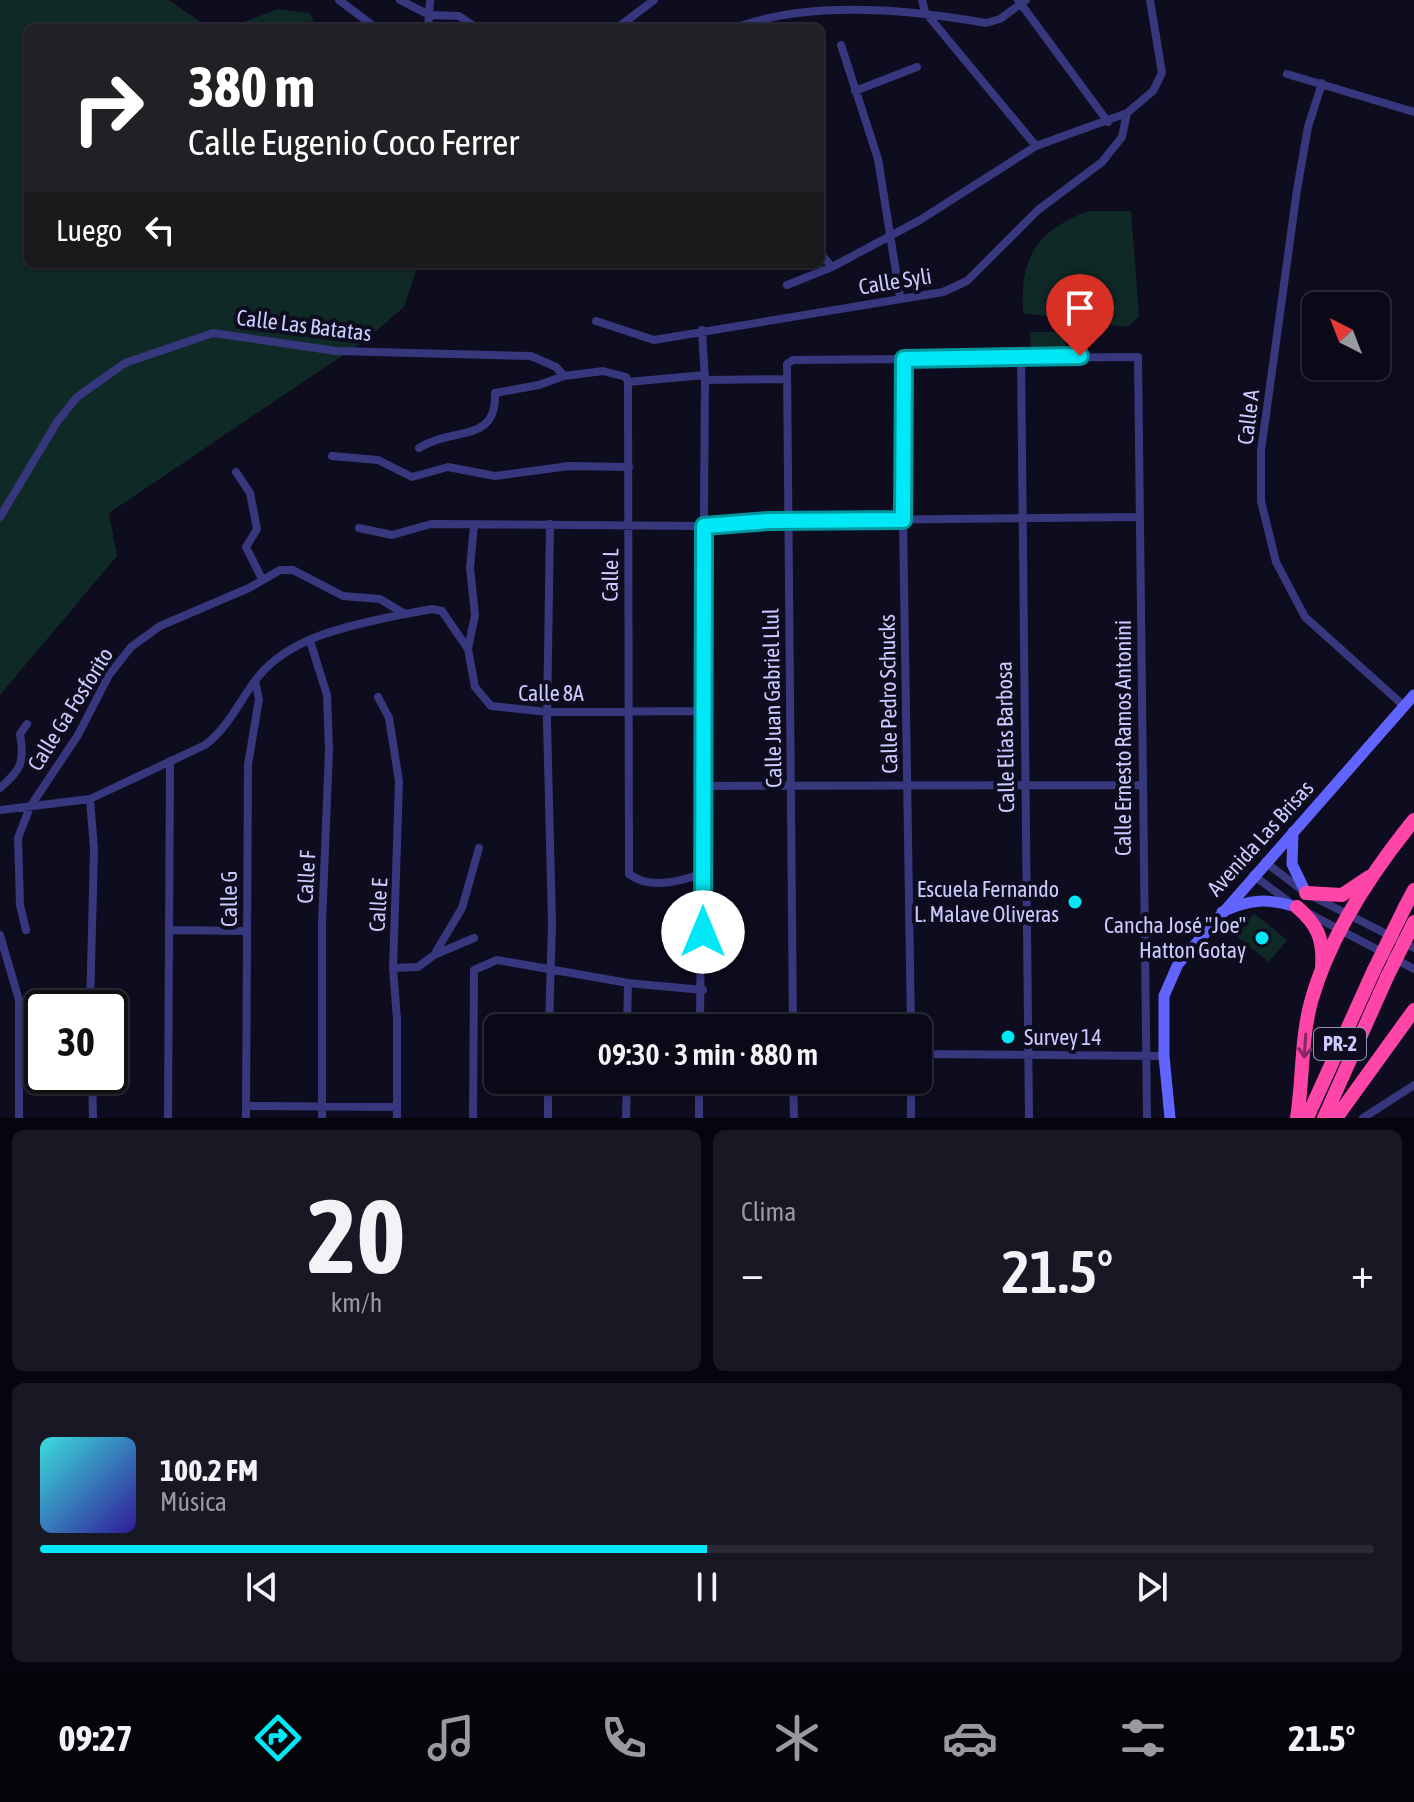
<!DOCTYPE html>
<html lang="es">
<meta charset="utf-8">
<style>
body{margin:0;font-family:"Asap Condensed",sans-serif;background:#181724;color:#f1f3f6;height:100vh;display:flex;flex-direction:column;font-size:30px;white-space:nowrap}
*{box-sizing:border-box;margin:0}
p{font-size:26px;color:#999aa1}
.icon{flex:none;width:44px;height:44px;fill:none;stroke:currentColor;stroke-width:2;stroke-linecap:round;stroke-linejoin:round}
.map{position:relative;height:1118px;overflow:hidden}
.drawer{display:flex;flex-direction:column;gap:12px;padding:12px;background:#06050d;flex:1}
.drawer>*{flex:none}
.hud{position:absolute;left:24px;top:24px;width:800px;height:244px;border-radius:12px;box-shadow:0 2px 6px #0004,0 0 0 2px #2a2a36;background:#202124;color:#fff;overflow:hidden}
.needle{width:52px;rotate:318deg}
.buttons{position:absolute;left:1302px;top:292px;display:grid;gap:16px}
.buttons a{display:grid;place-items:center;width:88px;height:88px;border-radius:12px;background:#0a0917;box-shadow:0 2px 6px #0004,0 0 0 2px #2a2a36;font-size:40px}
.speed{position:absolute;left:24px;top:990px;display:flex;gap:16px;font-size:40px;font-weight:700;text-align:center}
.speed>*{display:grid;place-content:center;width:104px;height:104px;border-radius:50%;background:#0a0917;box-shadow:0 2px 6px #0004,0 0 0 2px #2a2a36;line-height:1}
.speed .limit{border:4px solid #111;border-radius:12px;background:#fff;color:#111}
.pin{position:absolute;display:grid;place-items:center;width:68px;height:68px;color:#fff;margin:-82px -34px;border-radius:50% 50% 50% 0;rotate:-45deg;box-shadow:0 0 8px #0007}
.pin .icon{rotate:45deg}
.me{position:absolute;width:88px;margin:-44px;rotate:0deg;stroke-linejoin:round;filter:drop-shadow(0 0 6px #0008)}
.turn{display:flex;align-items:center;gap:28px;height:168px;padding:0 32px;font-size:36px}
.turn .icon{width:104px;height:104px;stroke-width:2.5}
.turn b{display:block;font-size:56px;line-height:68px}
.then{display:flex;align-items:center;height:76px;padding:0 32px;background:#0003;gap:16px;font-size:30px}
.big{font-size:60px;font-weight:600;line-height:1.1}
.drawer .card{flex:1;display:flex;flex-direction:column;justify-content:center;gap:12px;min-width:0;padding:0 28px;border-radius:12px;background:#181724}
.drawer .dial{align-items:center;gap:0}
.dial b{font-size:104px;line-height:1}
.song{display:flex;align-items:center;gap:24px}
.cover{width:96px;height:96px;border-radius:12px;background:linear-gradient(135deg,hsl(180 70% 55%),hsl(250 70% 35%))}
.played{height:8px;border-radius:4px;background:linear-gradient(90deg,#00e8f5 50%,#2a2a36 50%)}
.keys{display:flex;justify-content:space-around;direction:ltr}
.heat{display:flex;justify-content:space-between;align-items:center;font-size:44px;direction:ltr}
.drawer .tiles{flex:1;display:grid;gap:12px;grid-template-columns:1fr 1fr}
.card:last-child{grid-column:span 2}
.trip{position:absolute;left:484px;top:1014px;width:448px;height:80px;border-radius:12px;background:#0a0917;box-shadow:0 2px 6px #0004,0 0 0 2px #2a2a36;font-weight:600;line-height:80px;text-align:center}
.dock{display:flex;height:128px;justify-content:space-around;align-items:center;background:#040409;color:#999aa1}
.dock .icon{width:56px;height:56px}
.dock .selected{color:#00e8f5}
.dock b{font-size:36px;color:#f1f3f6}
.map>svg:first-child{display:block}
.green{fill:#0f2927}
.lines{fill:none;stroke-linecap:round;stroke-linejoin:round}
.street{stroke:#37377e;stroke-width:8}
.secondary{stroke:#6164ff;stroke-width:11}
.highway{stroke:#ff45a7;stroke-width:14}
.highway-bridge{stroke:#ff45a7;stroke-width:14}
.oneway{stroke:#862863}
.route-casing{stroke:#00979f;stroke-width:20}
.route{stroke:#00e8f5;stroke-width:14}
.poi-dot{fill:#00e8f5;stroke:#0e0c1f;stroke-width:3}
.labels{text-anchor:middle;stroke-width:8;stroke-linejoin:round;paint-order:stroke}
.shield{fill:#0e0c1f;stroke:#9491bc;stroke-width:2}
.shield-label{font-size:20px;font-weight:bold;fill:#cecaff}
.street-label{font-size:22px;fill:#cecaff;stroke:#0e0c1f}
.poi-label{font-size:22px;fill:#cecaff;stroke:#0e0c1f;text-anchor:end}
</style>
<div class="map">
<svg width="1414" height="1118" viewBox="0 0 1414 1118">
<rect width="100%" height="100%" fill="#0e0c1f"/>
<path class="green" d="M0 0H169L209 28H28V264H418L404 307 367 339 109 513 117 556 0 695Z
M278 9 310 13 316 28H227Z
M1088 211H1131L1139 316 1127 327 1023 313C1020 256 1036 232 1088 211Z
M1065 332V351L1031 352 1030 332Z
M1254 913 1287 940 1269 962 1236 936Z"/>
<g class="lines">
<path class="street" d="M339 0 376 28
M400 0 429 15 459 16 477 28
M922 0 925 12 1036 146
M1018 0 1108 122
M428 28 430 0
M617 28 654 0
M735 28C808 0 907 9 986 23L1000 19 1026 0
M841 45 878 159 900 297
M1287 74 1414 112
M1322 83 1308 127 1297 190 1261 451V501L1276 562 1305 617 1404 706
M855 91 917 67
M820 253 832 267
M787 285 832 267 920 220 1036 146 1127 113 1153 91 1162 73 1150 0
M596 321 654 340 943 292 967 281 1038 210 1102 162 1122 137 1127 113
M1021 356 1029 1118
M904 359 903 520 911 1028
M705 380 786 379
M628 382 629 874C650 890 680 882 703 873
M628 382 705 375
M419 448C454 426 497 444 495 393L539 385 564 376
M332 456 378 460 412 477 448 467 495 476 569 466 629 467
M236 472 250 493 257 529 246 547 262 579
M0 517 57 422 77 397 125 363 213 333 336 351 531 356 556 367 564 376 603 371 626 377 628 382
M474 525 470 568 475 615 468 649 475 687 491 706 548 712 704 711
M359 528 392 535 431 524 704 526 769 521 1140 517
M310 641 327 695 329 750 322 924V1118
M378 697 389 718 399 781 393 968 397 1019V1118
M703 786 1141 785
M0 788C21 770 25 762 20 734L27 724
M90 799 94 849 90 1008
M0 810 90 799 205 745C229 727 239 701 258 677 292 635 353 625 404 614
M1265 862 1306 893 1414 948
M1253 875 1288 901
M1310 914 1414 969
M26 930 20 905 18 838 30 807 78 735 109 675 131 647 160 626 249 588 280 570H293L343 596 380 599 405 614 432 609 442 611 468 649
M171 930 247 931
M0 935 19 1000V1118
M434 955 462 908 479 848
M393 968 418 967 434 955 474 938
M549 1028 552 923 547 720 550 524
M627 1028 628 983
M700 1028 705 380 702 330
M793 1028 787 364 793 360 1138 357 1147 1118
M918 1054 1164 1056
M92 1076 93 1118
M793 1080 794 1118
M246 1106 397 1107
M168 1118 170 761
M246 1118 248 765 259 699 255 681
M473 1118 474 970 497 960 628 983 703 990
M548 1118V1080
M626 1118 627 1080
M699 1118V1080
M911 1118V1080
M1363 1118 1414 1085"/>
<path class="secondary" d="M1293 832 1292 864 1306 893
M1222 912C1250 899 1268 898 1297 907
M1170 1118 1164 1056V996L1178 964 1414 695"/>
<path class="highway" d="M1306 893 1342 895 1369 877
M1297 907C1317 924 1324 939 1322 966
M1405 907 1414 890
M1297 1118C1303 1080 1301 1039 1311 1002 1329 937 1372 872 1414 820
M1307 1118 1374 970
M1324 1118 1387 977
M1336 1118 1414 1010"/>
<path class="highway-bridge" d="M1374 970 1405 907
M1387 977 1414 922"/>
</g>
<defs><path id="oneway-shaft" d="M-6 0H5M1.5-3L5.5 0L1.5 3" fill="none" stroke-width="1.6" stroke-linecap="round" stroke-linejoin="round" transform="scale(2)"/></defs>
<use class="oneway" href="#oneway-shaft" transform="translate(1305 1046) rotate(94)"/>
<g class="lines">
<g class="route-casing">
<path id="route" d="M703 932 704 526 769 521 903 520 904 359 1080 356"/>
</g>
<use href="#route" class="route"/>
</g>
<g class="poi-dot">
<circle cx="1075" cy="902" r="8"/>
<circle cx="1262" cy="938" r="8"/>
<circle cx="1008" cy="1037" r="8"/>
</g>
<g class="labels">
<rect class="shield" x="1314" y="1028" width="52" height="32" rx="6"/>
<g class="shield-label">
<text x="1340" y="1051">PR-2</text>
</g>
<g class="street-label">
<text transform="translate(895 281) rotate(-9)" y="8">Calle Syli</text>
<text transform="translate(304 325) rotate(7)" y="8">Calle Las Batatas</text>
<text transform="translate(1248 417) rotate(-83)" y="8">Calle A</text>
<text transform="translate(610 575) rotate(-89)" y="8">Calle L</text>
<text x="551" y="701">Calle 8A</text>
<text transform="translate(888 694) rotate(-91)" y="8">Calle Pedro Schucks</text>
<text transform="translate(772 698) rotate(-91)" y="8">Calle Juan Gabriel Llul</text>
<text transform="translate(70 709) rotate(-58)" y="8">Calle Ga Fosforito</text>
<text transform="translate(1005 737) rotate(-91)" y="8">Calle Elías Barbosa</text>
<text transform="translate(1123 738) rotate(-90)" y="8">Calle Ernesto Ramos Antonini</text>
<text transform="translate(1260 838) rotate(-48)" y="8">Avenida Las Brisas</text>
<text transform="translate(306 877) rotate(-87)" y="8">Calle F</text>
<text transform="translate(229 899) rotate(-90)" y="8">Calle G</text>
<text transform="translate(378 905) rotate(-87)" y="8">Calle E</text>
</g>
<g class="poi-label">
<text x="1059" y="897">Escuela Fernando<tspan x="1059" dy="25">L. Malave Oliveras</tspan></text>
<text x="1246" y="933">Cancha José "Joe"<tspan x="1246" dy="25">Hatton Gotay</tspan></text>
<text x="1024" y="1045" text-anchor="start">Survey 14</text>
</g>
</g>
</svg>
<div class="buttons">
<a><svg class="needle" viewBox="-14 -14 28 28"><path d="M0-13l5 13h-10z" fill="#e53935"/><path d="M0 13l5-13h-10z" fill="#999aa1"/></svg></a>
</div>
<div class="speed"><div class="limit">30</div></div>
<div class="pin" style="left:1080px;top:356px;background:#d93025"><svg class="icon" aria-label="arrive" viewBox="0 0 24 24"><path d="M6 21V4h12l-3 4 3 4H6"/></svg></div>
<svg class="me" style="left:703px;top:932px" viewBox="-20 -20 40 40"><circle r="19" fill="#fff"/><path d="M0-13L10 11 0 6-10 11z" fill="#00e8f5"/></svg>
<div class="trip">09:30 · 3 min · 880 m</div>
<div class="hud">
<div class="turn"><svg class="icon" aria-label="right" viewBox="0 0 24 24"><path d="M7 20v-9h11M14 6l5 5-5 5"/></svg><div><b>380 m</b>Calle Eugenio Coco Ferrer</div></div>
<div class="then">Luego<svg class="icon" aria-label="left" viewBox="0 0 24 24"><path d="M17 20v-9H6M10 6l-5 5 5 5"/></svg></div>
</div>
</div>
<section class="drawer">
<div class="tiles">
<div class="card dial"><b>20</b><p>km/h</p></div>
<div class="card"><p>Clima</p>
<div class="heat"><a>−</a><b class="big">21.5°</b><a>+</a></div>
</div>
<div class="card">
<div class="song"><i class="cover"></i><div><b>100.2 FM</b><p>Música</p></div></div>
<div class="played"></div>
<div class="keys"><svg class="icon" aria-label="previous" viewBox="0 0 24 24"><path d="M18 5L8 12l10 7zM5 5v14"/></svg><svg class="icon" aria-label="pause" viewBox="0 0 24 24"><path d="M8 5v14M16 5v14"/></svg><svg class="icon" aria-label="next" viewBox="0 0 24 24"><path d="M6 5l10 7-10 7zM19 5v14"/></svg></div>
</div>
</div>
</section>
<nav class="dock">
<b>09:27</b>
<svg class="icon selected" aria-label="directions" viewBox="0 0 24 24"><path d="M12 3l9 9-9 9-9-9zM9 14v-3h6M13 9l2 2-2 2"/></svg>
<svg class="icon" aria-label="music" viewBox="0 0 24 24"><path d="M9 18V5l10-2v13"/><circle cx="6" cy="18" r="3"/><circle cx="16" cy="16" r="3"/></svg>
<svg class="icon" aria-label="phone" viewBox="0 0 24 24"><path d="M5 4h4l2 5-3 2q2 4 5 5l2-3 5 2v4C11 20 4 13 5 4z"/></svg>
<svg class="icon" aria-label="climate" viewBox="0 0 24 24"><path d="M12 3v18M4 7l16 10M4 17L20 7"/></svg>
<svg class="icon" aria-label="car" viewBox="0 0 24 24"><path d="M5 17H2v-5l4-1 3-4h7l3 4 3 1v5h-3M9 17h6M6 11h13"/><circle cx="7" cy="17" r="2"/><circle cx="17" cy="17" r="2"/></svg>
<svg class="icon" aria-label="filters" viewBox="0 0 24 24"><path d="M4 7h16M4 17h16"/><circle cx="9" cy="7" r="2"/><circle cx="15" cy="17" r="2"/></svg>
<b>21.5°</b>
</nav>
